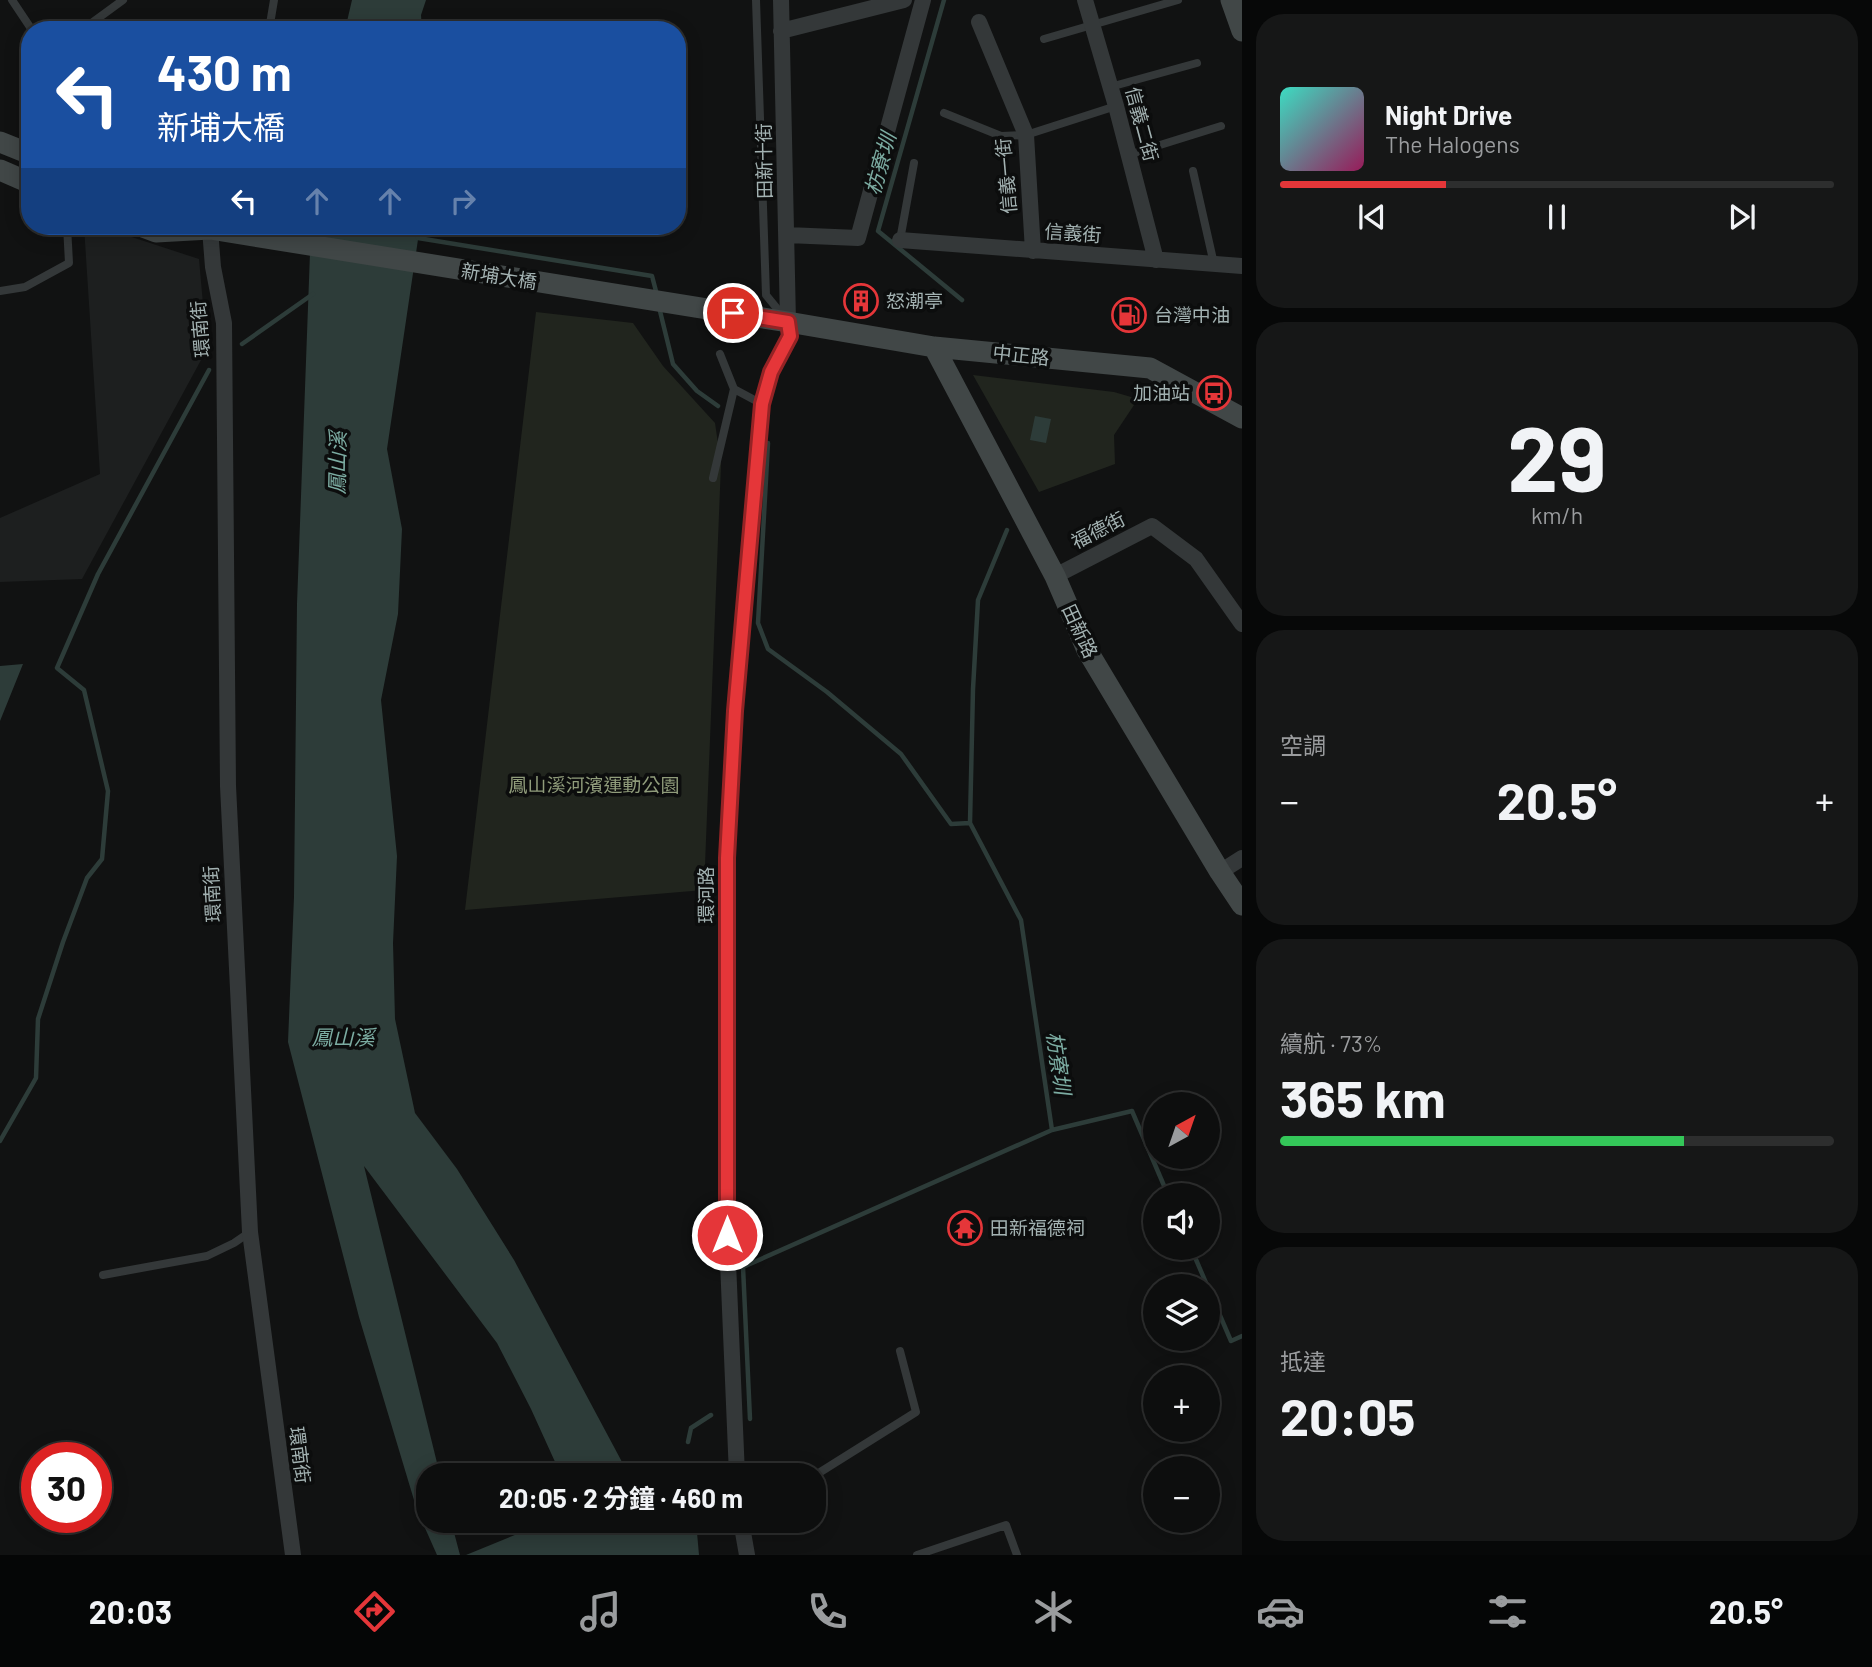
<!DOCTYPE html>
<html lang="zh-TW">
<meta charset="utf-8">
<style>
body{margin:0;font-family:Barlow,"Noto Sans TC",sans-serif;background:#161717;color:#f1f3f6;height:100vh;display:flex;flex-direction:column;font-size:26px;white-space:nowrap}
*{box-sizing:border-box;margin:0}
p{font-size:23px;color:#9a9c9e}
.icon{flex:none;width:38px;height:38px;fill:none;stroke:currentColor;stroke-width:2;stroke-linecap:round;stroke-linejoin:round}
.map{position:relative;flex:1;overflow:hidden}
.side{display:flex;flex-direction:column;gap:14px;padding:14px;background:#070808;width:630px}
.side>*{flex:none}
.guide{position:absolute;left:21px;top:21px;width:665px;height:214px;border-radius:28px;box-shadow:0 4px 18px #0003,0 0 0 2px #2d2e2e;background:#1a4fa0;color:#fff;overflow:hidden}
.needle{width:46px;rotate:40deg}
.controls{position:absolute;left:1143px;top:1092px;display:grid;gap:14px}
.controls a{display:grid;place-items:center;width:77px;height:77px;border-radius:50%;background:#0d0e0e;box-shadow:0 4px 18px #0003,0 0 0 2px #2d2e2e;font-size:35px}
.speed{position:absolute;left:21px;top:1442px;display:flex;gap:14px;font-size:35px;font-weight:700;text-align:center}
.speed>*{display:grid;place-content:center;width:91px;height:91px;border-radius:50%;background:#0d0e0e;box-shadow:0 4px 18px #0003,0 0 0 2px #2d2e2e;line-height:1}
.speed .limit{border:10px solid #d22;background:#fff;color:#111}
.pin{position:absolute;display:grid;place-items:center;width:60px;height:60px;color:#fff;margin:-30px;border:4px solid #fff;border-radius:50%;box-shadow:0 2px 7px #0007}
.me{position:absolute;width:77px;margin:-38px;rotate:0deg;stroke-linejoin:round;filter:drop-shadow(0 0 5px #0008)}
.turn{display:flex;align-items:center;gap:24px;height:147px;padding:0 21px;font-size:32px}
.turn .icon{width:91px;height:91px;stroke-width:2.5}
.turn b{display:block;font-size:49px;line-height:60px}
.lanes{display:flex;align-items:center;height:66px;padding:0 21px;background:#0003;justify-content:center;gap:35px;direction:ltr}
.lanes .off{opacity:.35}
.big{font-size:52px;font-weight:700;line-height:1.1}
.side .tile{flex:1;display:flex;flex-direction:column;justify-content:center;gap:10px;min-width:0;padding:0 24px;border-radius:28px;background:#161717}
.side .dial{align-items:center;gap:0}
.dial b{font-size:91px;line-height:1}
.song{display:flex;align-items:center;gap:21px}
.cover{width:84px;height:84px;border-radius:10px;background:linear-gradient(135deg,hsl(170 70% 55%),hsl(330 70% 35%))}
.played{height:7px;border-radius:4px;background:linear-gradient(90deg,#e53639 30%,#2d2e2e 30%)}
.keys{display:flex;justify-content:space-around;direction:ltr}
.heat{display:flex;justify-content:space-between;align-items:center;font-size:38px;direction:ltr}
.charge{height:10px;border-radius:5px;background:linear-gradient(90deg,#34c759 73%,#2d2e2e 0)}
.trip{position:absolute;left:416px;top:1463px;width:410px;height:70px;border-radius:28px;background:#0d0e0e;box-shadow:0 4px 18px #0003,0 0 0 2px #2d2e2e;font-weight:700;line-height:70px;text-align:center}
.menu{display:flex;height:112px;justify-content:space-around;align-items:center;background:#050606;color:#9a9c9e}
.menu .icon{width:49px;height:49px}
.menu .active{color:#e53639}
.menu b{font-size:32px;color:#f1f3f6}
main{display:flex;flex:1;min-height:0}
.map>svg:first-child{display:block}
.built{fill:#1d1f1f}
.green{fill:#21251e}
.water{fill:#2d3c39}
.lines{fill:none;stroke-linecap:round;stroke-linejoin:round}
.stream{stroke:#2d3c39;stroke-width:4.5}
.lane{stroke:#343839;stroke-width:8}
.street{stroke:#343839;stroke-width:16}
.secondary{stroke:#414747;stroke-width:21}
.route-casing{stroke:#952325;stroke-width:18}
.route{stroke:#e53639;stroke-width:12}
.labels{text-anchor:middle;stroke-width:7;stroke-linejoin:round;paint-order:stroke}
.street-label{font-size:19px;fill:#a3b2b2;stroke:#0c0d0d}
.poi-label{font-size:19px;fill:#a3b2b2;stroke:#0c0d0d;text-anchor:start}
.park-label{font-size:19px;fill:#909c7b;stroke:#0c0d0d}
.water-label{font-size:21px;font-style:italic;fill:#7caca2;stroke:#0c0d0d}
</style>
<main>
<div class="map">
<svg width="1242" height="1555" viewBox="0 0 1242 1555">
<rect width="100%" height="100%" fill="#111212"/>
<path class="built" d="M84 226H98L199 259 207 349 82 579 0 582V518L100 474Z"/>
<path class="green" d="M536 312 633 323 663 366 715 423 721 464 704 890 465 910Z
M973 375 1114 392 1138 399 1114 435 1115 464 1039 492Z"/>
<path class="water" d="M352 0H426L421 15 422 30H345Z
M311 226H420L387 449 402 529 398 614 381 700 397 856 393 943 395 1019 415 1113 457 1169 514 1260 629 1475H561L531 1409 497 1343 364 1166 440 1475H429V1521H451L460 1555H437L417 1510 359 1317 288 1042 294 897 297 604Z
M1035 416 1051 419 1046 443 1030 440Z
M23 664 0 721V666Z
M549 1521H696L699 1555H466Z"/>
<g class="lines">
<path class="stream" d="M944 0 878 231 962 300
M418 238 652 276 657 295
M659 307 673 364 697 391 718 406
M242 344 313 294
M768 443 758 623 768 649 827 692 901 754 951 824 970 823
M1007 530 978 600 973 689 970 823 1021 920 1052 1130
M0 1141 36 1078 38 1019 63 942 87 878 102 859 108 791 84 690 57 668 98 574 209 370
M1191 1248 1231 1341 1242 1336
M750 1419 743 1267 1052 1130 1132 1111 1168 1195
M688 1442 691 1428 711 1415"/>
<path class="lane" d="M12 0 32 30
M756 0 766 295 784 317
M82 30 123 0
M252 30 270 24 274 0
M1044 39 1178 0
M1110 87 1197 63
M944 113 1001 136 1026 135 1116 106
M1128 155 1221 126
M1193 171 1214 264
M900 240 914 163
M0 291 25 287 69 263 67 226
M734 389 762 404
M713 478 734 389 720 354
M103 1275 207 1256 234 1243 250 1232
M814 1476 916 1412 900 1351
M917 1555 1006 1525 1017 1555"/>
<path class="street" d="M1085 0 1116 106 1156 260
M979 22 1026 135 1033 251
M781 31 904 0
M210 229 213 267 224 323 228 786 250 1232 293 1555
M787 235 858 238 923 0
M900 240 1242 266
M1055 576 1152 526 1196 559 1242 624
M1220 872 1242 858
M737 1475 728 1262 727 858 735 711 762 404 771 372 790 336 788 322 781 0
M741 1521 747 1555"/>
<path class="secondary" d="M1231 0 1242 31
M0 142 30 154
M0 170 30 183
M140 226 156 232 210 229 788 322 934 347 1150 368 1242 418
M934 347 1055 576 1087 650 1220 872 1242 905"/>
</g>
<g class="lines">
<g class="route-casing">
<path id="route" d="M727 1235V858L735 711 762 404 771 372 790 336 788 322 733 313"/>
</g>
<use href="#route" class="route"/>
</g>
<defs>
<g id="building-ring" transform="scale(1.75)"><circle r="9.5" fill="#0c0d0d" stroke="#e53639" stroke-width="1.5"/><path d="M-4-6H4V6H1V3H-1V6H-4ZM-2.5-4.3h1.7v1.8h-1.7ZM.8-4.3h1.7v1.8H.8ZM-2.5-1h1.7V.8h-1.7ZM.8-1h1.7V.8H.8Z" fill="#e53639"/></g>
<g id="fuel-ring" transform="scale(1.75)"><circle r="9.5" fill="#0c0d0d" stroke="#e53639" stroke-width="1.5"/><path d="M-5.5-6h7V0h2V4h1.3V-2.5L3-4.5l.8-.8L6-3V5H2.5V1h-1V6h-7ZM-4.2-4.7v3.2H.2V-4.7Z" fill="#e53639"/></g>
<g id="bus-ring" transform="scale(1.75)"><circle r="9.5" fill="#0c0d0d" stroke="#e53639" stroke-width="1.5"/><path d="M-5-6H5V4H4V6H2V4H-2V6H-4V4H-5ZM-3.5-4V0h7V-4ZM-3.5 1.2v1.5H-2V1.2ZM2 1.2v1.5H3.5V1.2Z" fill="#e53639"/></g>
<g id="temple-ring" transform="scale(1.75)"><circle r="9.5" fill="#0c0d0d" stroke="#e53639" stroke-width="1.5"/><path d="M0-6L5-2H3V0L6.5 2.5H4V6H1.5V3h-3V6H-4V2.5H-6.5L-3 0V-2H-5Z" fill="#e53639"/></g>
</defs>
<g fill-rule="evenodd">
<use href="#building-ring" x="861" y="301"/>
<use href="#fuel-ring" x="1129" y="315"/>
<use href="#bus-ring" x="1214" y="393"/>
<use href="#temple-ring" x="965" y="1228"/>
</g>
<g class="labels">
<g class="street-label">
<text transform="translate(1142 124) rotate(75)" y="7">信義二街</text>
<text transform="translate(764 161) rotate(-91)" y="7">田新十街</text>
<text transform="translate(1006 176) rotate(-95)" y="7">信義一街</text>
<text transform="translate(1073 233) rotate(4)" y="7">信義街</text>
<text transform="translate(499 276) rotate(9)" y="7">新埔大橋</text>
<text transform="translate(200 329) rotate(-95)" y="7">環南街</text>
<text transform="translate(1021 355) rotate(6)" y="7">中正路</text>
<text transform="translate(1098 530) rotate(-27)" y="7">福德街</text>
<text transform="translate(1080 631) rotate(65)" y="7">田新路</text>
<text transform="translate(212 894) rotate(-93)" y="7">環南街</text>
<text transform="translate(706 895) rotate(-90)" y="7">環河路</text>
<text transform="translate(300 1455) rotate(83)" y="7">環南街</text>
</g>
<g class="poi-label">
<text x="886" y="308">怒潮亭</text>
<text x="1154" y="322">台灣中油</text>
<text x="1190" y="400" text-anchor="end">加油站</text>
<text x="990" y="1235">田新福德祠</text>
</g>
<g class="park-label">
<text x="594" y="792">鳳山溪河濱運動公園</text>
</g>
<g class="water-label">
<text transform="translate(881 164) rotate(-74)" y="7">枋寮圳</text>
<text transform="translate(338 463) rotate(-89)" y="7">鳳山溪</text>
<text x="343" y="1045">鳳山溪</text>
<text transform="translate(1058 1063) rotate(82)" y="7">枋寮圳</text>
</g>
</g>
</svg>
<div class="controls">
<a><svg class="needle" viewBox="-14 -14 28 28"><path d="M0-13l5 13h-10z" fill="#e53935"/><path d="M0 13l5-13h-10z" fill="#9a9c9e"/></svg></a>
<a><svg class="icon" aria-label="sound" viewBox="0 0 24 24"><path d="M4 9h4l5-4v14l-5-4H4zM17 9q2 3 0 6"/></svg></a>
<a><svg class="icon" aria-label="layers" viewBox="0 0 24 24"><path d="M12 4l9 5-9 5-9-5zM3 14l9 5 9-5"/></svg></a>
<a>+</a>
<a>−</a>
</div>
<div class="speed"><div class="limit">30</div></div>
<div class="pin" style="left:733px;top:313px;background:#d93025"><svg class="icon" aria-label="arrive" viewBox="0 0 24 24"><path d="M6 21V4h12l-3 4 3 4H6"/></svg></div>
<svg class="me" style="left:727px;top:1235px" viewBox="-20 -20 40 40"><circle r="17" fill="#e53639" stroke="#fff" stroke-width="3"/><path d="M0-11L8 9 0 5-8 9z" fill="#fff"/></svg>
<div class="trip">20:05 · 2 分鐘 · 460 m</div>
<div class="guide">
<div class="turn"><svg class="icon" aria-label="left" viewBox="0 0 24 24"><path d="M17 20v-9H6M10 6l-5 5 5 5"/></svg><div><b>430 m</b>新埔大橋</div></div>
<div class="lanes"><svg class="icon" aria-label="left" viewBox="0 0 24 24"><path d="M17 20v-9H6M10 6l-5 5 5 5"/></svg><svg class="icon off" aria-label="ahead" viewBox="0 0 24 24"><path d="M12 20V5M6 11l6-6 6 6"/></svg><svg class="icon off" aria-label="ahead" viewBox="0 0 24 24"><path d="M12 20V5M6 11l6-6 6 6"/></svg><svg class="icon off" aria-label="right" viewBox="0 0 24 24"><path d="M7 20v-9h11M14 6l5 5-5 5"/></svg></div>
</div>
</div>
<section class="side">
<div class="tile">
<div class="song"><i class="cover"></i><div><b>Night Drive</b><p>The Halogens</p></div></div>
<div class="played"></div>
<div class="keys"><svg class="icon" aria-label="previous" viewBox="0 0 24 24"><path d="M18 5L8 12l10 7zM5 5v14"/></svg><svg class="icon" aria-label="pause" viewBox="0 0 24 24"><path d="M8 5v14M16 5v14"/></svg><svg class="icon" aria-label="next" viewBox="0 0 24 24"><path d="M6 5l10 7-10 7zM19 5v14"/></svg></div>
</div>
<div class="tile dial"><b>29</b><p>km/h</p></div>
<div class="tile"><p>空調</p>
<div class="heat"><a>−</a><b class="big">20.5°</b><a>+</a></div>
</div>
<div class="tile"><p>續航 · 73%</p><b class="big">365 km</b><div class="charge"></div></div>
<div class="tile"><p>抵達</p><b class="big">20:05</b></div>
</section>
</main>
<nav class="menu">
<b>20:03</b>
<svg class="icon active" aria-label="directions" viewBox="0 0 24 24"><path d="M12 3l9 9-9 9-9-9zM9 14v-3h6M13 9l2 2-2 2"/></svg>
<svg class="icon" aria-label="music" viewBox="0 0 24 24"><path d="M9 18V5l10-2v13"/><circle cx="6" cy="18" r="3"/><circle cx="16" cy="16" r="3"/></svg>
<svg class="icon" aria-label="phone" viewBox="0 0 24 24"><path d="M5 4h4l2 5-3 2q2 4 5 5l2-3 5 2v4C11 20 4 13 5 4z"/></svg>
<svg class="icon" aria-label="climate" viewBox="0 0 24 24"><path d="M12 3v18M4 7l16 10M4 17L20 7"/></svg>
<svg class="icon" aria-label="car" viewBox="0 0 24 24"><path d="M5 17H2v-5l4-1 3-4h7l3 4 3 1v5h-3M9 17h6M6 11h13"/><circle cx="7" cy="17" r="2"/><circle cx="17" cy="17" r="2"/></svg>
<svg class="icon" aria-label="filters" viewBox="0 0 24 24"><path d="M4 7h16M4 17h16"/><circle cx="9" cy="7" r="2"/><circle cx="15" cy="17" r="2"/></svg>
<b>20.5°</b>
</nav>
